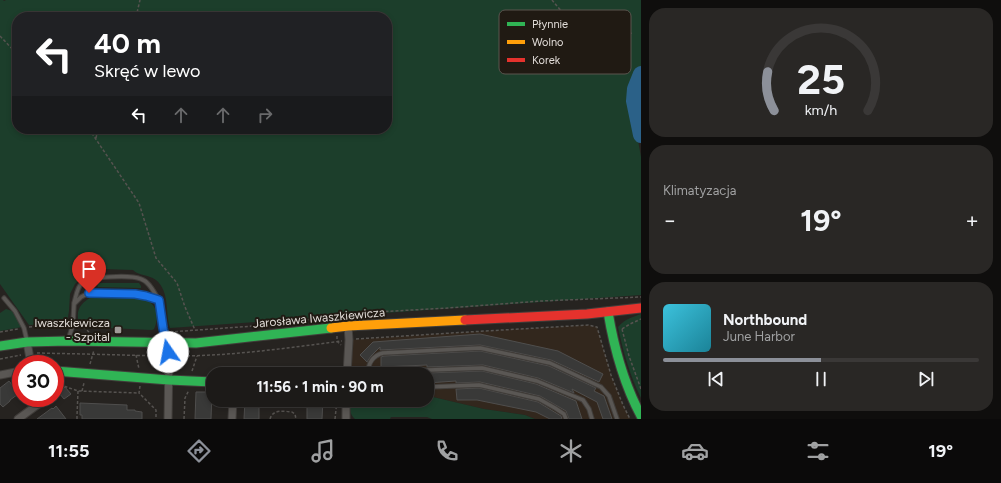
<!DOCTYPE html>
<html lang="pl">
<meta charset="utf-8">
<style>
body{margin:0;font-family:Figtree,sans-serif;background:#292725;color:#f1f3f6;height:100vh;display:flex;flex-direction:column;font-size:15px;white-space:nowrap}
*{box-sizing:border-box;margin:0}
p{font-size:13px;color:#a0a1a2}
.icon{flex:none;width:22px;height:22px;fill:none;stroke:currentColor;stroke-width:2;stroke-linecap:round;stroke-linejoin:round}
.map{position:relative;flex:1;overflow:hidden}
.details{display:flex;flex-direction:column;gap:8px;padding:8px;background:#0f0e0d;width:360px}
.details>*{flex:none}
.guide{position:absolute;left:12px;top:12px;width:380px;height:122px;border-radius:16px;box-shadow:0 2px 6px #0003,0 0 0 1px #3a3837;background:#202124;color:#fff;overflow:hidden}
.speed{position:absolute;left:12px;top:355px;display:flex;gap:8px;font-size:20px;font-weight:700;text-align:center}
.speed>*{display:grid;place-content:center;width:52px;height:52px;border-radius:50%;background:#1c1a18;box-shadow:0 2px 6px #0003,0 0 0 1px #3a3837;line-height:1}
.speed .limit{border:6px solid #d22;background:#fff;color:#111}
.pin{position:absolute;display:grid;place-items:center;width:34px;height:34px;color:#fff;margin:-41px -17px;border-radius:50% 50% 50% 0;rotate:-45deg;box-shadow:0 0 4px #0007}
.pin .icon{rotate:45deg}
.me{position:absolute;width:44px;margin:-22px;rotate:348deg;stroke-linejoin:round;filter:drop-shadow(0 0 3px #0008)}
.turn{display:flex;align-items:center;gap:14px;height:84px;padding:0 16px;font-size:18px}
.turn .icon{width:52px;height:52px;stroke-width:2.5}
.turn b{display:block;font-size:28px;line-height:34px}
.lanes{display:flex;align-items:center;height:38px;padding:0 16px;background:#0003;justify-content:center;gap:20px;direction:ltr}
.lanes .off{opacity:.35}
.big{font-size:30px;font-weight:700;line-height:1.1}
.details .card{flex:1;display:flex;flex-direction:column;justify-content:center;gap:6px;min-width:0;padding:0 14px;border-radius:16px;background:#292725}
.details .dial{align-items:center;gap:0}
.dial svg{height:104px;overflow:visible;fill:none;stroke:#3a3837;stroke-width:7;stroke-linecap:round;text-anchor:middle}
.dial text{fill:#f1f3f6;stroke:none}
.song{display:flex;align-items:center;gap:12px}
.cover{width:48px;height:48px;border-radius:6px;background:linear-gradient(135deg,hsl(190 70% 55%),hsl(190 70% 35%))}
.played{height:4px;border-radius:2px;background:linear-gradient(90deg,#8c9099 50%,#3a3837 50%)}
.keys{display:flex;justify-content:space-around;direction:ltr}
.heat{display:flex;justify-content:space-between;align-items:center;font-size:22px;direction:ltr}
.trip{position:absolute;left:206px;top:367px;width:228px;height:40px;border-radius:16px;background:#1c1a18;box-shadow:0 2px 6px #0003,0 0 0 1px #3a3837;font-weight:700;line-height:40px;text-align:center}
.dock{display:flex;height:64px;justify-content:space-around;align-items:center;background:#0b0a0a;color:#a0a1a2}
.dock .icon{width:28px;height:28px}
.dock .on{color:#8c9099}
.dock b{font-size:18px;color:#f1f3f6}
main{display:flex;flex:1;min-height:0}
.map>svg:first-child{display:block}
.built{fill:#32271d}
.green{fill:#1c3e2b;fill-rule:evenodd}
.lines{fill:none;stroke-linecap:round;stroke-linejoin:round}
.river{stroke:#2b6188;stroke-width:16}
.building{fill:#393938;stroke:#4f4e4d}
.lane-casing{stroke:#413e3b;stroke-width:5.5}
.street-casing{stroke:#413e3b;stroke-width:9}
.fast-casing{stroke:#413e3b;stroke-width:11}
.slow-casing{stroke:#413e3b;stroke-width:11}
.jam-casing{stroke:#413e3b;stroke-width:11}
.path{stroke:#565350;stroke-width:1.5;stroke-dasharray:3 2;stroke-linecap:butt}
.lane{stroke:#5a5754;stroke-width:3.5}
.street{stroke:#5a5754;stroke-width:7}
.fast{stroke:#30b455;stroke-width:9}
.slow{stroke:#ff9f0a;stroke-width:9}
.jam{stroke:#e5322d;stroke-width:9}
.route-casing{stroke:#114b97;stroke-width:10}
.route{stroke:#1a73e8;stroke-width:7}
.poi-dot{fill:#a09b98;stroke:#201a13;stroke-width:1.5}
.labels{text-anchor:middle;stroke-width:4;stroke-linejoin:round;paint-order:stroke}
.street-label{font-size:12px;fill:#e1dcd8;stroke:#201a13}
.poi-label{font-size:12px;fill:#e1dcd8;stroke:#201a13;text-anchor:end}
.key{fill:#201a13;stroke:#5a544e;stroke-width:1}
.key-label{font-size:11px;fill:#e1dcd8}
</style>
<main>
<div class="map">
<svg width="641" height="419" viewBox="0 0 641 419">
<rect width="100%" height="100%" fill="#262320"/>
<path class="built" d="M588 325 597 327 611 375 623 405 630 419H535L525 415 484 409 433 397H427V374H347L349 340 451 333Z"/>
<path class="green" d="M0 0H3L4 1 6 0H641V67L635 81 630 96 641 157V295L170 328C165 312 170 292 156 280 147 274 139 276 133 270L104 269 99 272 91 273 82 277 75 284 70 294 69 311 67 323 29 325 0 284ZM17 17H387V129H17Z
M99 283H139L141 286V288H139L98 287 97 284Z
M92 297H97C106 297 114 297 123 297 129 298 136 297 142 299 157 302 160 316 154 329L152 330 87 327 83 323 79 322C75 311 81 302 92 297Z
M6 309 12 311 22 327 0 331V313Z
M641 314V398C630 376 623 351 618 327 626 318 631 318 641 314Z
M427 397H433L484 409 525 415 535 419H432L427 417H391L390 419H355C349 414 350 408 351 400H427Z"/>
<g class="lines">
<path class="river" d="M641 74 635 89 634 101 641 135"/>
</g>
<path class="building" d="M480 334 558 351 603 374 599 382 551 360 480 345 380 350V347L371 356 367 362 360 355 373 342Z
M480 351 549 366 596 388 594 391 604 396 612 419H603L597 402 572 389 574 393 538 378 483 365 427 367V365L381 367V357L384 356Z
M482 371 536 384 576 401 582 419H569L566 411 540 396 480 382 456 383V381L427 383V373Z
M9 381 13 386 18 382 21 385V392L10 400V401L3 407 0 404V388Z
M65 387 71 394 64 399 59 393Z
M479 388 538 402 561 416 562 419H550L536 412 477 400H457L456 389Z
M196 392H212L211 419H195Z
M245 400H257V404H259V419H244Z
M307 400H323L322 419H307Z
M80 403 127 405V410H135V411L142 412V419H82V415H80Z
M56 406 66 419H37L52 408 53 409Z"/>
<g class="lines">
<g class="lane-casing">
<path id="lane" d="M4 298 15 311 24 328 27 341
M74 303C76 297 77 287 82 283 91 276 131 275 141 279 150 282 154 293 159 300
M68 340 73 325 74 304 81 297 89 293 135 294 146 296 159 300 166 342
M349 373 482 368 537 381 583 400 589 409 592 419
M368 374C368 363 372 356 383 353L480 348 550 363 601 387 609 396 617 419
M427 387 479 385 539 399 555 408 564 414 566 419"/>
</g>
<g class="street-casing">
<path id="street" d="M27 342 31 364
M166 343 169 356 168 419
M347 374 349 340 348 326
M0 375 21 371
M18 419 40 403 41 398
M232 419 233 400
M346 419V400"/>
</g>
<g class="fast-casing">
<path id="fast" d="M608 312C614 348 624 384 641 416
M0 346 27 342 68 341 196 343 331 328
M55 371 169 380 213 382
M253 374 259 372 347 373"/>
</g>
<g class="slow-casing">
<path id="slow" d="M331 328 348 326 465 320"/>
</g>
<g class="jam-casing">
<path id="jam" d="M465 320 587 314 641 308"/>
</g>
<path class="path" d="M552 0C565 16 583 36 605 36 614 36 624 34 633 33
M136 17 140 0
M0 36 17 54
M89 129 139 203 156 258 177 283 185 307 195 330
M96 138 98 129
M306 320 358 313 448 308 541 301 641 297
M79 325H81L89 332
M29 327 52 325H67
M622 329 629 356 641 389
M622 329 630 324 641 319
M0 332 18 329
M170 332 268 325
M337 336V341L341 345
M356 339 451 333 588 325 597 327 611 375 623 405 630 419
M37 353 83 354 161 356
M136 355 139 369
M177 356C232 356 287 348 342 341
M0 359 21 355
M90 364 94 350
M192 371 197 356
M55 383 78 391 139 393
M140 386 139 393 156 410V419
M82 391 84 383
M77 419V416L78 391
M184 419 185 398 189 390
M270 419C273 409 283 411 292 412L295 414 296 419
M335 419 337 400"/>
<use href="#lane" class="lane"/>
<use href="#street" class="street"/>
<use href="#fast" class="fast"/>
<use href="#slow" class="slow"/>
<use href="#jam" class="jam"/>
</g>
<g class="lines">
<g class="route-casing">
<path id="route" d="M89 293 135 294 146 296 159 300 163 328 168 352"/>
</g>
<use href="#route" class="route"/>
</g>
<rect class="poi-dot" x="114" y="326" width="8" height="8" rx="2"/>
<g class="labels">
<g class="street-label">
<text transform="translate(319 318) rotate(-5)" y="4">Jarosława Iwaszkiewicza</text>
</g>
<g class="poi-label">
<text x="110" y="327">Iwaszkiewicza<tspan x="110" dy="14">- Szpital</tspan></text>
</g>
</g>
<rect x="499" y="10" width="132" height="64" rx="6" class="key"/>
<rect x="507" y="22" width="18" height="4" fill="#30b455"/>
<rect x="507" y="40" width="18" height="4" fill="#ff9f0a"/>
<rect x="507" y="58" width="18" height="4" fill="#e5322d"/>
<g class="key-label">
<text x="532" y="28">Płynnie</text>
<text x="532" y="46">Wolno</text>
<text x="532" y="64">Korek</text>
</g>
</svg>
<div class="speed"><div class="limit">30</div></div>
<div class="pin" style="left:89px;top:293px;background:#d93025"><svg class="icon" aria-label="arrive" viewBox="0 0 24 24"><path d="M6 21V4h12l-3 4 3 4H6"/></svg></div>
<svg class="me" style="left:168px;top:352px" viewBox="-20 -20 40 40"><circle r="19" fill="#fff"/><path d="M0-13L10 11 0 6-10 11z" fill="#1a73e8"/></svg>
<div class="trip">11:56 · 1 min · 90 m</div>
<div class="guide">
<div class="turn"><svg class="icon" aria-label="left" viewBox="0 0 24 24"><path d="M17 20v-9H6M10 6l-5 5 5 5"/></svg><div><b>40 m</b>Skręć w lewo</div></div>
<div class="lanes"><svg class="icon" aria-label="left" viewBox="0 0 24 24"><path d="M17 20v-9H6M10 6l-5 5 5 5"/></svg><svg class="icon off" aria-label="ahead" viewBox="0 0 24 24"><path d="M12 20V5M6 11l6-6 6 6"/></svg><svg class="icon off" aria-label="ahead" viewBox="0 0 24 24"><path d="M12 20V5M6 11l6-6 6 6"/></svg><svg class="icon off" aria-label="right" viewBox="0 0 24 24"><path d="M7 20v-9h11M14 6l5 5-5 5"/></svg></div>
</div>
</div>
<section class="details">
<div class="card dial"><svg viewBox="0 0 100 80">
<path d="M14 69A42 42 0 1 1 86 69"/>
<path d="M14 69A42 42 0 0 1 9 39" stroke="#8c9099"/>
<text x="50" y="56" font-size="32" font-weight="700">25</text>
<text x="50" y="72" font-size="11">km/h</text>
</svg></div>
<div class="card"><p>Klimatyzacja</p>
<div class="heat"><a>−</a><b class="big">19°</b><a>+</a></div>
</div>
<div class="card">
<div class="song"><i class="cover"></i><div><b>Northbound</b><p>June Harbor</p></div></div>
<div class="played"></div>
<div class="keys"><svg class="icon" aria-label="previous" viewBox="0 0 24 24"><path d="M18 5L8 12l10 7zM5 5v14"/></svg><svg class="icon" aria-label="pause" viewBox="0 0 24 24"><path d="M8 5v14M16 5v14"/></svg><svg class="icon" aria-label="next" viewBox="0 0 24 24"><path d="M6 5l10 7-10 7zM19 5v14"/></svg></div>
</div>
</section>
</main>
<nav class="dock">
<b>11:55</b>
<svg class="icon on" aria-label="directions" viewBox="0 0 24 24"><path d="M12 3l9 9-9 9-9-9zM9 14v-3h6M13 9l2 2-2 2"/></svg>
<svg class="icon" aria-label="music" viewBox="0 0 24 24"><path d="M9 18V5l10-2v13"/><circle cx="6" cy="18" r="3"/><circle cx="16" cy="16" r="3"/></svg>
<svg class="icon" aria-label="phone" viewBox="0 0 24 24"><path d="M5 4h4l2 5-3 2q2 4 5 5l2-3 5 2v4C11 20 4 13 5 4z"/></svg>
<svg class="icon" aria-label="climate" viewBox="0 0 24 24"><path d="M12 3v18M4 7l16 10M4 17L20 7"/></svg>
<svg class="icon" aria-label="car" viewBox="0 0 24 24"><path d="M5 17H2v-5l4-1 3-4h7l3 4 3 1v5h-3M9 17h6M6 11h13"/><circle cx="7" cy="17" r="2"/><circle cx="17" cy="17" r="2"/></svg>
<svg class="icon" aria-label="filters" viewBox="0 0 24 24"><path d="M4 7h16M4 17h16"/><circle cx="9" cy="7" r="2"/><circle cx="15" cy="17" r="2"/></svg>
<b>19°</b>
</nav>
